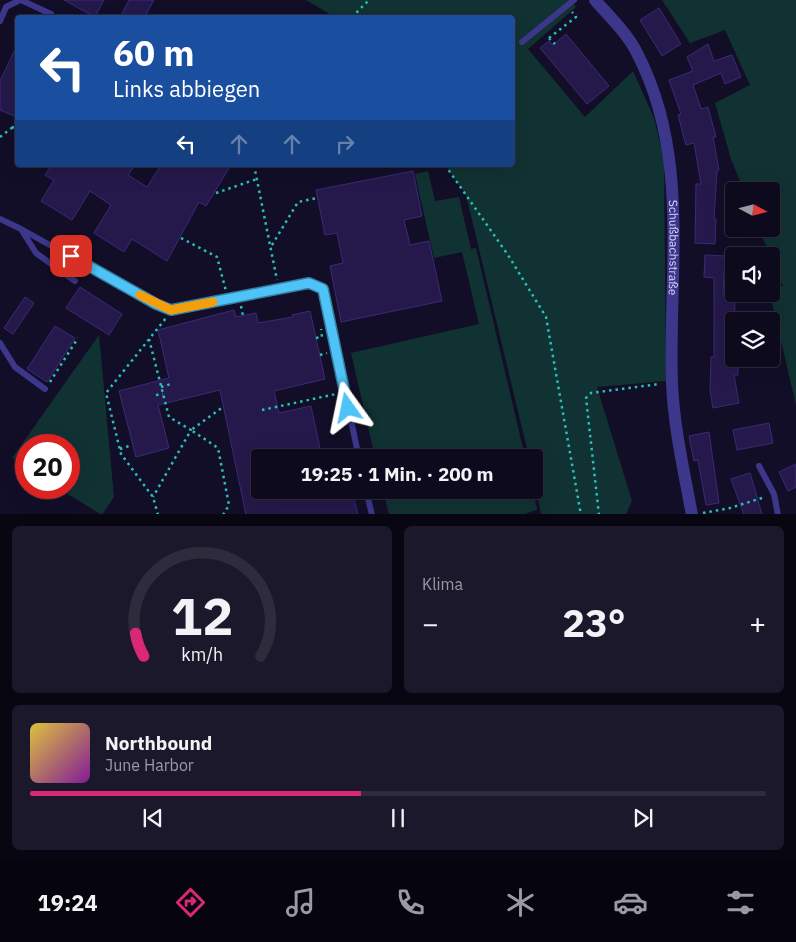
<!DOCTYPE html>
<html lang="de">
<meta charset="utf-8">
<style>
body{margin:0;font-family:"IBM Plex Sans",sans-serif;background:#1c182b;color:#f1f3f6;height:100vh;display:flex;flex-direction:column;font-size:19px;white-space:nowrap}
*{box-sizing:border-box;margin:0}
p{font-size:16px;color:#9b9aa4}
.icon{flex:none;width:28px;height:28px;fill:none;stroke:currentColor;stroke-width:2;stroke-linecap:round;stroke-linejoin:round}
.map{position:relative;height:514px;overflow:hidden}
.panel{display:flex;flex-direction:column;gap:12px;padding:12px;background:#080610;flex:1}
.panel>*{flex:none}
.hud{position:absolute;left:15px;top:15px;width:500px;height:152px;border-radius:5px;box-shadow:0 5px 20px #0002,0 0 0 1px #2e2b3c;background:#1a4fa0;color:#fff;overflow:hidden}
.needle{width:32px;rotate:97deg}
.fabs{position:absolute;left:725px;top:182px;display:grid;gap:10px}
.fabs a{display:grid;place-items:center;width:55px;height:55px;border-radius:5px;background:#0e0a1e;box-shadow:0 5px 20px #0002,0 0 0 1px #2e2b3c;font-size:25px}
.speed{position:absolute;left:15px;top:434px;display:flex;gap:10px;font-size:25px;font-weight:700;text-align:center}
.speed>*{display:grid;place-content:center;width:65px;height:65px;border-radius:50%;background:#0e0a1e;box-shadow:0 5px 20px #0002,0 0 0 1px #2e2b3c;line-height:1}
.speed .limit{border:8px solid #d22;background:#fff;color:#111}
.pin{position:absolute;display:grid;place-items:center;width:42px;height:42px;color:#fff;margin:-21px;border-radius:10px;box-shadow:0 2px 8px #0006}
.me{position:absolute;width:55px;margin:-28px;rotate:348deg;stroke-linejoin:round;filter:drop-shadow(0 0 4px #0008)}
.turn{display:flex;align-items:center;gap:18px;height:105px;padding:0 15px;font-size:22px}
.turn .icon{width:65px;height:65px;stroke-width:2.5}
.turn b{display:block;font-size:35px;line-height:42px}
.lanes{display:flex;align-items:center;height:48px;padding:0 15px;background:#0003;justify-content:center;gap:25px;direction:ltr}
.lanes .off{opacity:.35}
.big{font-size:38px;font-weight:700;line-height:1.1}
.panel .widget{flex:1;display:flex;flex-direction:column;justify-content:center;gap:8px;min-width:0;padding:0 18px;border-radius:8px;background:#1c182b}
.panel .dial{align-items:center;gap:0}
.dial svg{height:130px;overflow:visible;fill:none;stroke:#2e2b3c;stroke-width:7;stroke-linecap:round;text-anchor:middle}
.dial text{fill:#f1f3f6;stroke:none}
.song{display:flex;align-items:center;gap:15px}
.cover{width:60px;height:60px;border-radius:8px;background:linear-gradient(135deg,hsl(50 70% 55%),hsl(290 70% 35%))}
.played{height:5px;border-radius:2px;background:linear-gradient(90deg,#db2777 45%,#2e2b3c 45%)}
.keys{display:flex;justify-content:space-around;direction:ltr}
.heat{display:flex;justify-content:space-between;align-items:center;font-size:28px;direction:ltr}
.panel .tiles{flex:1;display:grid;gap:12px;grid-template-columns:1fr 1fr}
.widget:last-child{grid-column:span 2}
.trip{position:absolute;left:251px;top:449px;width:292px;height:50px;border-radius:5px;background:#0e0a1e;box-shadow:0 5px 20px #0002,0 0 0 1px #2e2b3c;font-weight:700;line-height:50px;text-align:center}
.dock{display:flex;height:80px;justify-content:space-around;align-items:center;background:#06040c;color:#9b9aa4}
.dock .icon{width:35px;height:35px}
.dock .active{color:#db2777}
.dock b{font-size:22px;color:#f1f3f6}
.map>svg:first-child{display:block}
.green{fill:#113232}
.building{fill:#24194a;stroke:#3b2a77}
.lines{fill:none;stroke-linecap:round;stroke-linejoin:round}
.path{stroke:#29c0ba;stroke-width:2.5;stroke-dasharray:2.5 4;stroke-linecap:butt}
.service{stroke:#3c378a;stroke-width:6}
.minor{stroke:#3c378a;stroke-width:12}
.route-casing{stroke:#337fa1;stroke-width:12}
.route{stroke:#4fc3f7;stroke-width:9}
.slow{stroke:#f59e0b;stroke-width:9}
.labels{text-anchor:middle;stroke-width:5;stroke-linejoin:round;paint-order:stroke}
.street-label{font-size:12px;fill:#dbd5ff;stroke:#130e28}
</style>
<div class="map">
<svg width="796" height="515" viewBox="0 0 796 515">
<rect width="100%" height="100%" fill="#130e28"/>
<path class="green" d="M306 0H571L576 7 528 49 585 117 633 71 654 118 664 160 666 381 597 387 632 501 626 514H541L535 482V458L529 457 466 195 445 165H512V18L335 17Z
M662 0H796V405L770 294 771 288 783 286 759 229H771V191H744L731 159 715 103 750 85 725 30 690 43Z
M428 171 435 201 459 197 471 249 476 248 525 457H375L351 353 479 324 462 252 434 258 415 174Z
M99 335 114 497 102 515 58 488H69V445H26V467L12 458Z
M383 490H533L537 510 521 515 389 514Z"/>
<path class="building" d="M64 0H104L95 17Z
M129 0H154L144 18H120Z
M659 8 681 44 662 56 640 20Z
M566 34 609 86 587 104 540 48 549 41 553 45Z
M18 43V110L14 116 0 110V81Z
M708 44 714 61 732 55 741 77 725 84 721 73 693 85 701 109 708 107 716 137H713L719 170H717L714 219H716L715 244 695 243 696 184H701L694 143 686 145 678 115 681 114 669 80 693 71 687 57Z
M52 165H135L128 175 147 187 161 165H231L206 206 199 202 167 261 132 239 124 252 94 233 111 205 90 191 72 220 41 201 54 180 45 175Z
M413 171 422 216 404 220 410 245 429 241 442 301 341 322 330 266 343 263 337 233 325 235 316 190Z
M705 255 725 256 723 294H735L734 359H738V375H734L739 403 713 408 710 391 711 357H714V278L704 277Z
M80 287 122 314 109 335 66 308Z
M25 297 34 303 13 334 4 328Z
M234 310 236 317 256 313 258 323 293 317 292 315 310 311 325 379 274 391 279 413 311 406 322 458H260V490L264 492 274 490H352L358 515H246L220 390 158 405 169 448 136 457 119 391 169 378 158 330Z
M55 326 75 338 47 382 27 369Z
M769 423 773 443 737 450 733 430Z
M709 432 719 503 706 505 698 460 694 461 689 436Z
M796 464V487L788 491 779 472Z
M750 473 756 493 762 515H744L731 479Z"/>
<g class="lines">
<path class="path" d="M359 18 356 13 369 0
M549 38 576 17 572 12
M549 38 555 44
M18 122 13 127 18 130
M0 137 13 127
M254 165 277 280
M445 165 508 255 546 317 581 515
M216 193 257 179
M181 238 217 257 226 291
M272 245 298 202 317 198
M241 306 243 316
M316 338 322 337 321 329
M149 339 169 417 191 430 153 497
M320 355 327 353
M50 382 78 338
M161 387 171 384
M156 395 163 394
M262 410 336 394
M120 449 132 445
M344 458 347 448
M703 513 730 508 765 497
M158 515 153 497 121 454 106 393 166 318
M223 515 229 505 218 448 191 430 223 407
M599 515 586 398 591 393 659 384"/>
<path class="service" d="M21 0 51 14 49 18
M0 21 6 7 20 0
M522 42 574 0
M0 219 21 229 36 253 75 281
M21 229 156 304 171 311 309 283 323 289 359 458
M0 343 15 367 45 389
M759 466 774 494 778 515
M366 490 372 515"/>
<path class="minor" id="s1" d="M595 0C609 16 628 34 637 53 691 156 668 273 672 384 674 428 684 471 692 515"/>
</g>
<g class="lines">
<g class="route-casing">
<path id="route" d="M71 256 156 304 171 310 309 283 323 289 348 408"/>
</g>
<use href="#route" class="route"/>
<path class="slow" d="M140 295 171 310 213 302"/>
</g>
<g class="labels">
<g class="street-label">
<text dy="4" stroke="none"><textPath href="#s1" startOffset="268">Schußbachstraße</textPath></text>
</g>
</g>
</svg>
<div class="fabs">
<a><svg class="needle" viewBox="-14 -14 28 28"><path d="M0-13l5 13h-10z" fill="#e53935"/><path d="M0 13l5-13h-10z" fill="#9b9aa4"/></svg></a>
<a><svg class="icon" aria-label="sound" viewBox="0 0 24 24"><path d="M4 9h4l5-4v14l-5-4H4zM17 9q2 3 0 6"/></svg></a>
<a><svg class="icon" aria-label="layers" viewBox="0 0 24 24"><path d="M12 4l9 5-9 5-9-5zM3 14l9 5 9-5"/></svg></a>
</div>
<div class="speed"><div class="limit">20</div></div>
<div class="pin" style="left:71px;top:256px;background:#d93025"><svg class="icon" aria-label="arrive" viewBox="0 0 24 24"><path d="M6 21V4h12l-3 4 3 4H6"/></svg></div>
<svg class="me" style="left:348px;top:408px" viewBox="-20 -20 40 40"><path d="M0-17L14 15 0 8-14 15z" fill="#4fc3f7" stroke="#fff" stroke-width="4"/></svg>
<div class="trip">19:25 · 1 Min. · 200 m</div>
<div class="hud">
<div class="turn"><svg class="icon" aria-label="left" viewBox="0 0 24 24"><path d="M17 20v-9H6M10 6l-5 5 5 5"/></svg><div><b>60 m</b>Links abbiegen</div></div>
<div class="lanes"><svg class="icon" aria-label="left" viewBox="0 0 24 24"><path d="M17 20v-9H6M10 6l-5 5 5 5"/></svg><svg class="icon off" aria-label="ahead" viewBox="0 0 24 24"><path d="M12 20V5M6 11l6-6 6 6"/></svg><svg class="icon off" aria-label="ahead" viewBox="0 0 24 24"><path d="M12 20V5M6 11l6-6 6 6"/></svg><svg class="icon off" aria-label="right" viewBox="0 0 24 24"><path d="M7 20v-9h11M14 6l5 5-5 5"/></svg></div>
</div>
</div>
<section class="panel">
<div class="tiles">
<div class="widget dial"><svg viewBox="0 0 100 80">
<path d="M14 69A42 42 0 1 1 86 69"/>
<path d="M14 69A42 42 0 0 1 9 55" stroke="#db2777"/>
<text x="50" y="56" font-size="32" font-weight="700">12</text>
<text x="50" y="72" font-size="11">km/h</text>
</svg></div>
<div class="widget"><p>Klima</p>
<div class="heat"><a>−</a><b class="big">23°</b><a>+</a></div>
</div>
<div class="widget">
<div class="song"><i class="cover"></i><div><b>Northbound</b><p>June Harbor</p></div></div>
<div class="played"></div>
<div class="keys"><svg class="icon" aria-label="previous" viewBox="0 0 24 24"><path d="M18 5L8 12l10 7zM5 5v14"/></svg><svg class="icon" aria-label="pause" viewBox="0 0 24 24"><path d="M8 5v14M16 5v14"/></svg><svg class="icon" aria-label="next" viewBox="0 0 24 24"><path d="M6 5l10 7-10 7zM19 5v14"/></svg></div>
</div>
</div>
</section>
<nav class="dock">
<b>19:24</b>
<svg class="icon active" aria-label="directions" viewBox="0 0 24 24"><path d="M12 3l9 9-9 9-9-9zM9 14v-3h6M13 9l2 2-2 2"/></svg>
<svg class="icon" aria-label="music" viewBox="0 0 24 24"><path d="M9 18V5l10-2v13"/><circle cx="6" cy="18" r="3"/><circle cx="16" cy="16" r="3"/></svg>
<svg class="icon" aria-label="phone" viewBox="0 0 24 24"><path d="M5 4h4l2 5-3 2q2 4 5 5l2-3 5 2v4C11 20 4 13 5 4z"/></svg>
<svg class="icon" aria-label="climate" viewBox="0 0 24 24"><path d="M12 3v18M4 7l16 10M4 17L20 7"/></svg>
<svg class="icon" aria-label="car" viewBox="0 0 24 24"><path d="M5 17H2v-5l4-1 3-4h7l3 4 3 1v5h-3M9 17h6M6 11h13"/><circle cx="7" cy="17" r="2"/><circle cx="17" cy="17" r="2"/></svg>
<svg class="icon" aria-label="filters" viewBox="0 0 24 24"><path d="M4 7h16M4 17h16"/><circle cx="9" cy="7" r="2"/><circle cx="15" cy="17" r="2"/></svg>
</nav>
